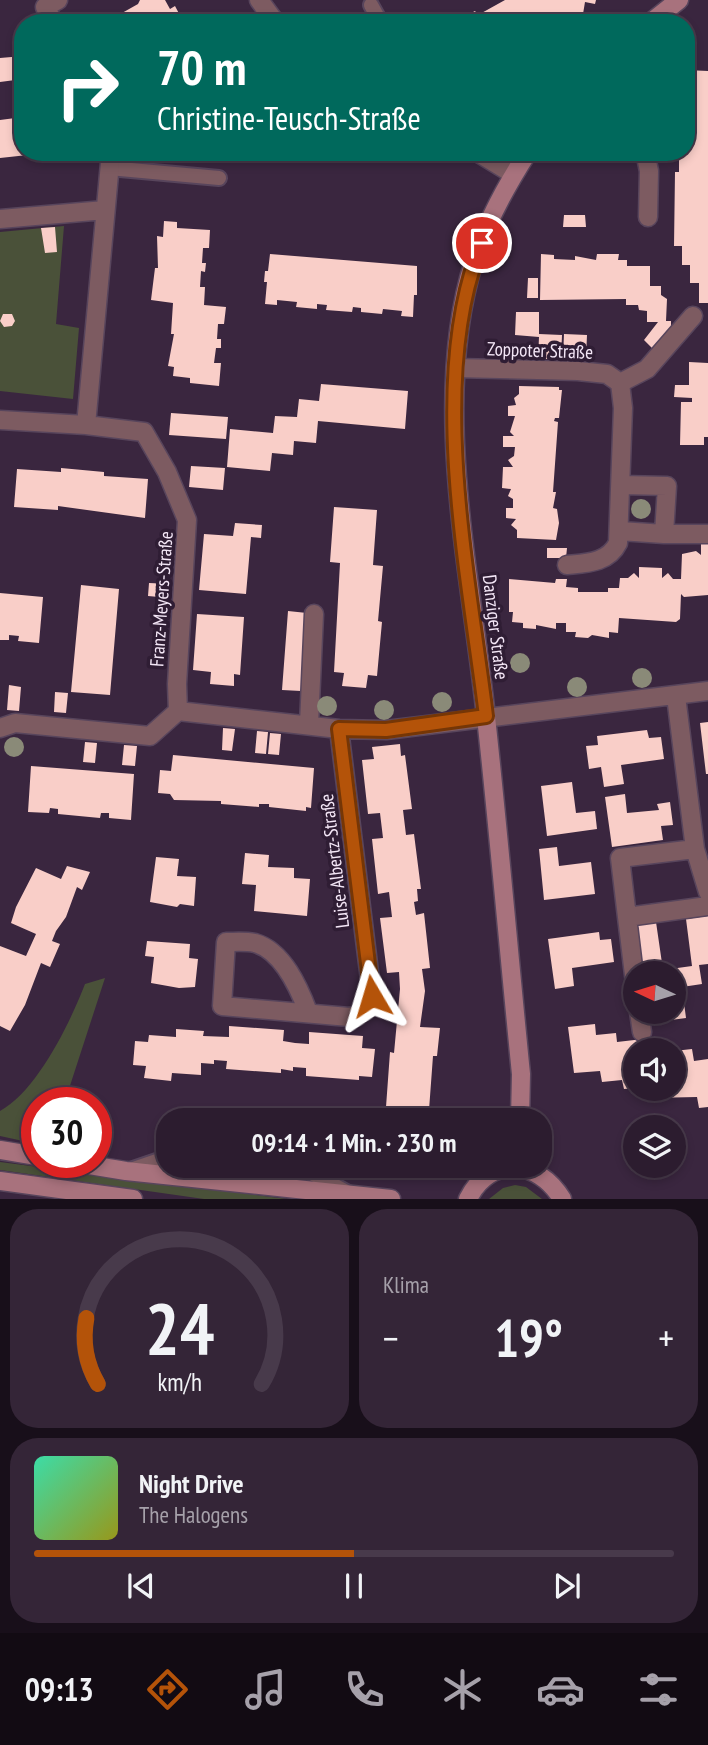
<!DOCTYPE html>
<html lang="de">
<meta charset="utf-8">
<style>
body{margin:0;font-family:"PT Sans Narrow",sans-serif;background:#342537;color:#f1f3f6;height:100vh;display:flex;flex-direction:column;font-size:26px;white-space:nowrap}
*{box-sizing:border-box;margin:0}
p{font-size:23px;color:#a6a1aa}
.icon{flex:none;width:38px;height:38px;fill:none;stroke:currentColor;stroke-width:2;stroke-linecap:round;stroke-linejoin:round}
.map{position:relative;height:1199px;overflow:hidden}
.details{display:flex;flex-direction:column;gap:10px;padding:10px;background:#180f1a;flex:1}
.details>*{flex:none}
.banner{position:absolute;left:14px;top:14px;width:681px;height:147px;border-radius:28px;box-shadow:0 4px 10px #0003,0 0 0 2px #483a4b;background:#00695c;color:#fff;overflow:hidden}
.needle{width:46px;rotate:274deg}
.fabs{position:absolute;left:623px;top:961px;display:grid;gap:14px}
.fabs a{display:grid;place-items:center;width:63px;height:63px;border-radius:50%;background:#2c1c2f;box-shadow:0 4px 10px #0003,0 0 0 2px #483a4b;font-size:35px}
.speed{position:absolute;left:21px;top:1087px;display:flex;gap:14px;font-size:35px;font-weight:700;text-align:center}
.speed>*{display:grid;place-content:center;width:91px;height:91px;border-radius:50%;background:#2c1c2f;box-shadow:0 4px 10px #0003,0 0 0 2px #483a4b;line-height:1}
.speed .limit{border:10px solid #d22;background:#fff;color:#111}
.pin{position:absolute;display:grid;place-items:center;width:60px;height:60px;color:#fff;margin:-30px;border:4px solid #fff;border-radius:50%;box-shadow:0 2px 7px #0007}
.me{position:absolute;width:77px;margin:-38px;rotate:353deg;stroke-linejoin:round;filter:drop-shadow(0 0 5px #0008)}
.turn{display:flex;align-items:center;gap:24px;height:147px;padding:0 28px;font-size:32px}
.turn .icon{width:91px;height:91px;stroke-width:2.5}
.turn b{display:block;font-size:49px;line-height:60px}
.big{font-size:52px;font-weight:700;line-height:1.1}
.details .tile{flex:1;display:flex;flex-direction:column;justify-content:center;gap:10px;min-width:0;padding:0 24px;border-radius:28px;background:#342537}
.details .dial{align-items:center;gap:0}
.dial svg{height:182px;overflow:visible;fill:none;stroke:#483a4b;stroke-width:7;stroke-linecap:round;text-anchor:middle}
.dial text{fill:#f1f3f6;stroke:none}
.song{display:flex;align-items:center;gap:21px}
.cover{width:84px;height:84px;border-radius:10px;background:linear-gradient(135deg,hsl(160 70% 55%),hsl(60 70% 35%))}
.played{height:7px;border-radius:4px;background:linear-gradient(90deg,#b45309 50%,#483a4b 50%)}
.keys{display:flex;justify-content:space-around;direction:ltr}
.heat{display:flex;justify-content:space-between;align-items:center;font-size:38px;direction:ltr}
.details .tiles{flex:1;display:grid;gap:10px;grid-template-columns:1fr 1fr}
.tile:last-child{grid-column:span 2}
.trip{position:absolute;left:156px;top:1108px;width:396px;height:70px;border-radius:28px;background:#2c1c2f;box-shadow:0 4px 10px #0003,0 0 0 2px #483a4b;font-weight:700;line-height:70px;text-align:center}
.tab-bar{display:flex;height:112px;justify-content:space-around;align-items:center;background:#120b13;color:#a6a1aa}
.tab-bar .icon{width:49px;height:49px}
.tab-bar .current{color:#b45309}
.tab-bar b{font-size:32px;color:#f1f3f6}
.map>svg:first-child{display:block}
.green{fill:#4a5139}
.building{fill:#f9cec8}
.lines{fill:none;stroke-linecap:round;stroke-linejoin:round}
.lane-casing{stroke:#58455c;stroke-width:18}
.street-casing{stroke:#58455c;stroke-width:21}
.secondary-casing{stroke:#58455c;stroke-width:21}
.lane{stroke:#7d5b61;stroke-width:14}
.street{stroke:#7d5b61;stroke-width:18}
.secondary{stroke:#a8727d;stroke-width:18}
.tree{fill:#8a8a78}
.route-casing{stroke:#753606;stroke-width:18}
.route{stroke:#b45309;stroke-width:12}
.labels{text-anchor:middle;stroke-width:7;stroke-linejoin:round;paint-order:stroke}
.street-label{font-size:19px;fill:#f4e7f7;stroke:#2f1d34}
</style>
<div class="map">
<svg width="708" height="1199" viewBox="0 0 708 1199">
<rect width="100%" height="100%" fill="#3a263f"/>
<path class="green" d="M64 226 56 324 79 328 73 399 0 391V232Z
M105 978 66 1098 56 1102H37V1144L0 1136V1111C37 1091 70 1023 85 984Z
M0 1162 287 1199H204L0 1170Z
M172 1166C216 1166 268 1157 308 1179L305 1183 168 1167Z
M515 1185 526 1187 542 1199H489L503 1188Z"/>
<path class="building" d="M140 0H165L170 9 175 6 184 23H127L122 13 138 4Z
M505 0H596L595 4 585 2 583 14 569 23H468L465 16 475 11 478 15Z
M23 56V79L0 82V58Z
M686 70 708 71V303H699V283H690V265H682V246H674L675 172H679V152H686Z
M23 117V152L37 154 0 158V120Z
M564 215H585L586 227H563Z
M164 221 177 222V228L210 230 209 248H203L202 263H206L205 272 201 271 200 287H205L204 305 226 307 224 324H218L217 339H221V348H216L214 363H221L219 386 190 383V378L173 376 174 367 168 366 174 334H171L173 303 151 300 155 268H158L157 236 163 237Z
M55 227 57 252 45 253 41 228Z
M270 254 417 266V295H414L413 317 401 316 402 311 383 309 382 314 361 312V308L353 307 352 312 326 310 327 305 317 304V309L296 307 297 302 277 300V305L265 304 267 282H264L265 271H268Z
M541 254 554 255V259L575 260V256L596 260 597 254H619L618 260H627V266H650V286H661V295L667 299 666 321H671V330L653 349 644 340 658 322H647V311L639 310 638 305H626V299L540 300Z
M528 278H538V298H527Z
M516 312H539V334L562 335 561 359H538L539 337 515 335Z
M3 314H12L15 321 12 326 4 327 0 321Z
M564 334 587 335 586 358H563Z
M689 362 708 363V437H704V445H680L681 402H692V398L674 397 675 385H689Z
M321 384 408 391 405 429 318 421 316 443 294 441 293 455 272 453 270 471 227 467 230 429 273 433 275 416 297 417 299 399 319 401Z
M519 386 559 387V390H562L559 418H555L554 421 558 422 553 492H556L553 508 557 509 559 523 556 540 517 538V530L511 525 516 519 506 518V508H513V499L508 496 511 489 502 488 503 467H513L508 460 514 456 515 447H503V436H514L510 432 515 416H508V406L516 405 514 398 519 394Z
M171 413 228 417 226 439 169 435Z
M191 466 225 468 223 490 189 487Z
M61 468 104 472V476L148 479 145 518 58 506V510L14 507 17 469 61 472Z
M334 507 377 510 373 565 383 566 378 621 382 622 377 676 368 675 366 688 342 686 344 673 334 672 340 563 330 562Z
M235 523 262 525 261 538 251 537 246 594 199 590 204 534 233 536Z
M701 544H708V595L684 597 681 594 680 619 676 622 619 618 618 633 609 632V638L592 635 588 638 575 637 576 632H566V623H556V629L536 625V629L523 628V623L512 622 513 612H509V579L555 583 556 579H567L566 587 578 588V592H608V588H619L620 578H628L634 573 639 578V567L662 568V578L668 573 673 579H681L682 554 696 551 701 555Z
M547 548H567L566 558H547Z
M149 583 171 584 170 598 148 596Z
M81 585 119 589 110 695 71 692Z
M0 593 43 597 39 643 18 641 19 636 9 635V640H0Z
M288 611 307 613 301 691 282 690Z
M197 614 244 617 240 675 234 674V686L210 684 211 672 193 670Z
M9 685 21 687 19 711 7 710Z
M55 692 68 693 66 713 54 712Z
M708 722V774H706L700 723Z
M223 728 235 729 232 751 222 750Z
M647 730 649 738 661 737 664 759 621 765 624 784 604 787 601 767 589 769 586 746 598 745 597 736Z
M257 731 268 732 266 754 255 753Z
M270 733 281 734 279 755 268 754Z
M85 742 97 743 95 763 83 762Z
M400 744 401 756 405 755 412 809 403 810 406 835 414 834 421 889H417L418 901 414 902 416 915 424 913 430 968 422 969 425 991 420 1027 440 1028 437 1056H433L429 1110 416 1109V1117L398 1116 399 1108 386 1107 390 1052 394 1053 400 989 399 972 387 973 380 918 392 917 389 892 378 894 372 839 383 838 380 813 368 814 362 760 374 759 372 747Z
M124 745 137 746 135 766 122 765Z
M173 755 314 768 311 808 306 807V811L269 807V804H259V807L221 804V801L174 800 170 794 158 793 160 770 171 771Z
M31 766 134 774 131 820 109 818V813H101L100 818 58 814V809L50 808 49 813 28 812Z
M572 782 576 813 595 811 597 829 547 836 541 786Z
M625 794 627 813 659 810 657 804 670 802 673 825 661 826 663 840 612 847 605 797Z
M557 847 559 866 591 862 595 894 544 900 539 849Z
M245 853 269 855 268 867 294 868V878L310 879 307 916 254 911 256 885 242 884Z
M156 857 179 859 177 876 196 877 194 906 180 904 177 907 150 902Z
M67 866 90 872 82 890 77 887 66 917 56 931 52 941 60 944 50 967 41 963 25 1005 10 1031 0 1026V946L26 956 36 934 11 923 16 907 36 868 61 879Z
M708 916V964L699 965 702 984 682 987 686 1018 656 1022 654 1012H674V973H641L634 926 656 922 663 970 692 966 686 919Z
M599 932 600 940 611 939 614 962 572 968 574 986 555 989 548 939Z
M147 941 190 944 189 958 198 959 195 987 179 988 151 983 154 957 145 956Z
M595 1024 596 1035 616 1033 617 1042 643 1039 645 1050H635V1088L624 1089 622 1080 602 1082 600 1071 574 1073 568 1027Z
M229 1026 284 1030 283 1041 295 1043 309 1044V1032L363 1036 362 1048 375 1049 372 1077 359 1076V1080L306 1076V1068L293 1067V1071L281 1069V1073L226 1069 227 1061 214 1060V1064L201 1063V1075L172 1073 171 1081 144 1078 146 1066 133 1065 135 1041 148 1042 149 1035 176 1037V1029L204 1031 203 1036 229 1037Z
M692 1049 694 1061 708 1059V1107L699 1108 697 1097 650 1098 649 1088H674V1051Z"/>
<g class="lines">
<g class="lane-casing">
<path id="lane" d="M371 5 381 23
M109 168 219 178
M299 1166 348 1193
M130 1170 168 1157"/>
</g>
<g class="street-casing">
<path id="street" d="M259 0 276 23
M54 23 45 7 58 0
M111 152 86 425 144 432 167 472 187 520 177 684 178 711
M477 152 513 174
M645 152 649 171 648 217
M0 219 105 210
M456 368 578 371 607 374 620 383 623 408 618 543C608 563 587 563 567 565
M620 383 647 369 693 316
M0 420 86 425
M620 531 664 534 667 486 622 485
M664 534H708
M676 696 695 849 708 892
M309 724 314 614
M0 728 15 723 150 736 178 711 339 729 386 730 708 691
M695 849 620 858 627 917 708 906
M627 917 635 983
M308 1012C299 988 283 951 255 943 246 941 235 942 226 942L222 1006 349 1017C362 1015 368 1008 372 996L339 729
M639 1012 642 1032"/>
</g>
<g class="secondary-casing">
<path id="secondary" d="M650 23 679 0
M520 1120 521 1074C509 955 499 836 486 717 471 574 430 401 474 261 486 223 506 186 528 152
M0 1150 37 1156
M71 1162 126 1171 391 1199
M0 1181 133 1199
M468 1199C490 1155 538 1159 562 1199"/>
</g>
<use href="#lane" class="lane"/>
<use href="#street" class="street"/>
<use href="#secondary" class="secondary"/>
</g>
<g class="tree">
<circle cx="641" cy="509" r="10"/>
<circle cx="520" cy="663" r="10"/>
<circle cx="642" cy="678" r="10"/>
<circle cx="577" cy="687" r="10"/>
<circle cx="442" cy="702" r="10"/>
<circle cx="327" cy="706" r="10"/>
<circle cx="384" cy="710" r="10"/>
<circle cx="14" cy="747" r="10"/>
</g>
<g class="lines">
<g class="route-casing">
<path id="route" d="M372 996 339 729 386 730 486 716C469 575 426 377 482 243"/>
</g>
<use href="#route" class="route"/>
</g>
<g class="labels">
<g class="street-label">
<text transform="translate(540 350) rotate(2)" y="7">Zoppoter Straße</text>
<text transform="translate(161 599) rotate(-86)" y="7">Franz-Meyers-Straße</text>
<text transform="translate(496 627) rotate(83)" y="7">Danziger Straße</text>
<text transform="translate(334 861) rotate(-97)" y="7">Luise-Albertz-Straße</text>
</g>
</g>
</svg>
<div class="fabs">
<a><svg class="needle" viewBox="-14 -14 28 28"><path d="M0-13l5 13h-10z" fill="#e53935"/><path d="M0 13l5-13h-10z" fill="#a6a1aa"/></svg></a>
<a><svg class="icon" aria-label="sound" viewBox="0 0 24 24"><path d="M4 9h4l5-4v14l-5-4H4zM17 9q2 3 0 6"/></svg></a>
<a><svg class="icon" aria-label="layers" viewBox="0 0 24 24"><path d="M12 4l9 5-9 5-9-5zM3 14l9 5 9-5"/></svg></a>
</div>
<div class="speed"><div class="limit">30</div></div>
<div class="pin" style="left:482px;top:243px;background:#d93025"><svg class="icon" aria-label="arrive" viewBox="0 0 24 24"><path d="M6 21V4h12l-3 4 3 4H6"/></svg></div>
<svg class="me" style="left:372px;top:996px" viewBox="-20 -20 40 40"><path d="M0-17L14 15 0 8-14 15z" fill="#b45309" stroke="#fff" stroke-width="4"/></svg>
<div class="trip">09:14 · 1 Min. · 230 m</div>
<div class="banner">
<div class="turn"><svg class="icon" aria-label="right" viewBox="0 0 24 24"><path d="M7 20v-9h11M14 6l5 5-5 5"/></svg><div><b>70 m</b>Christine-Teusch-Straße</div></div>
</div>
</div>
<section class="details">
<div class="tiles">
<div class="tile dial"><svg viewBox="0 0 100 80">
<path d="M14 69A42 42 0 1 1 86 69"/>
<path d="M14 69A42 42 0 0 1 9 40" stroke="#b45309"/>
<text x="50" y="56" font-size="32" font-weight="700">24</text>
<text x="50" y="72" font-size="11">km/h</text>
</svg></div>
<div class="tile"><p>Klima</p>
<div class="heat"><a>−</a><b class="big">19°</b><a>+</a></div>
</div>
<div class="tile">
<div class="song"><i class="cover"></i><div><b>Night Drive</b><p>The Halogens</p></div></div>
<div class="played"></div>
<div class="keys"><svg class="icon" aria-label="previous" viewBox="0 0 24 24"><path d="M18 5L8 12l10 7zM5 5v14"/></svg><svg class="icon" aria-label="pause" viewBox="0 0 24 24"><path d="M8 5v14M16 5v14"/></svg><svg class="icon" aria-label="next" viewBox="0 0 24 24"><path d="M6 5l10 7-10 7zM19 5v14"/></svg></div>
</div>
</div>
</section>
<nav class="tab-bar">
<b>09:13</b>
<svg class="icon current" aria-label="directions" viewBox="0 0 24 24"><path d="M12 3l9 9-9 9-9-9zM9 14v-3h6M13 9l2 2-2 2"/></svg>
<svg class="icon" aria-label="music" viewBox="0 0 24 24"><path d="M9 18V5l10-2v13"/><circle cx="6" cy="18" r="3"/><circle cx="16" cy="16" r="3"/></svg>
<svg class="icon" aria-label="phone" viewBox="0 0 24 24"><path d="M5 4h4l2 5-3 2q2 4 5 5l2-3 5 2v4C11 20 4 13 5 4z"/></svg>
<svg class="icon" aria-label="climate" viewBox="0 0 24 24"><path d="M12 3v18M4 7l16 10M4 17L20 7"/></svg>
<svg class="icon" aria-label="car" viewBox="0 0 24 24"><path d="M5 17H2v-5l4-1 3-4h7l3 4 3 1v5h-3M9 17h6M6 11h13"/><circle cx="7" cy="17" r="2"/><circle cx="17" cy="17" r="2"/></svg>
<svg class="icon" aria-label="filters" viewBox="0 0 24 24"><path d="M4 7h16M4 17h16"/><circle cx="9" cy="7" r="2"/><circle cx="15" cy="17" r="2"/></svg>
</nav>
